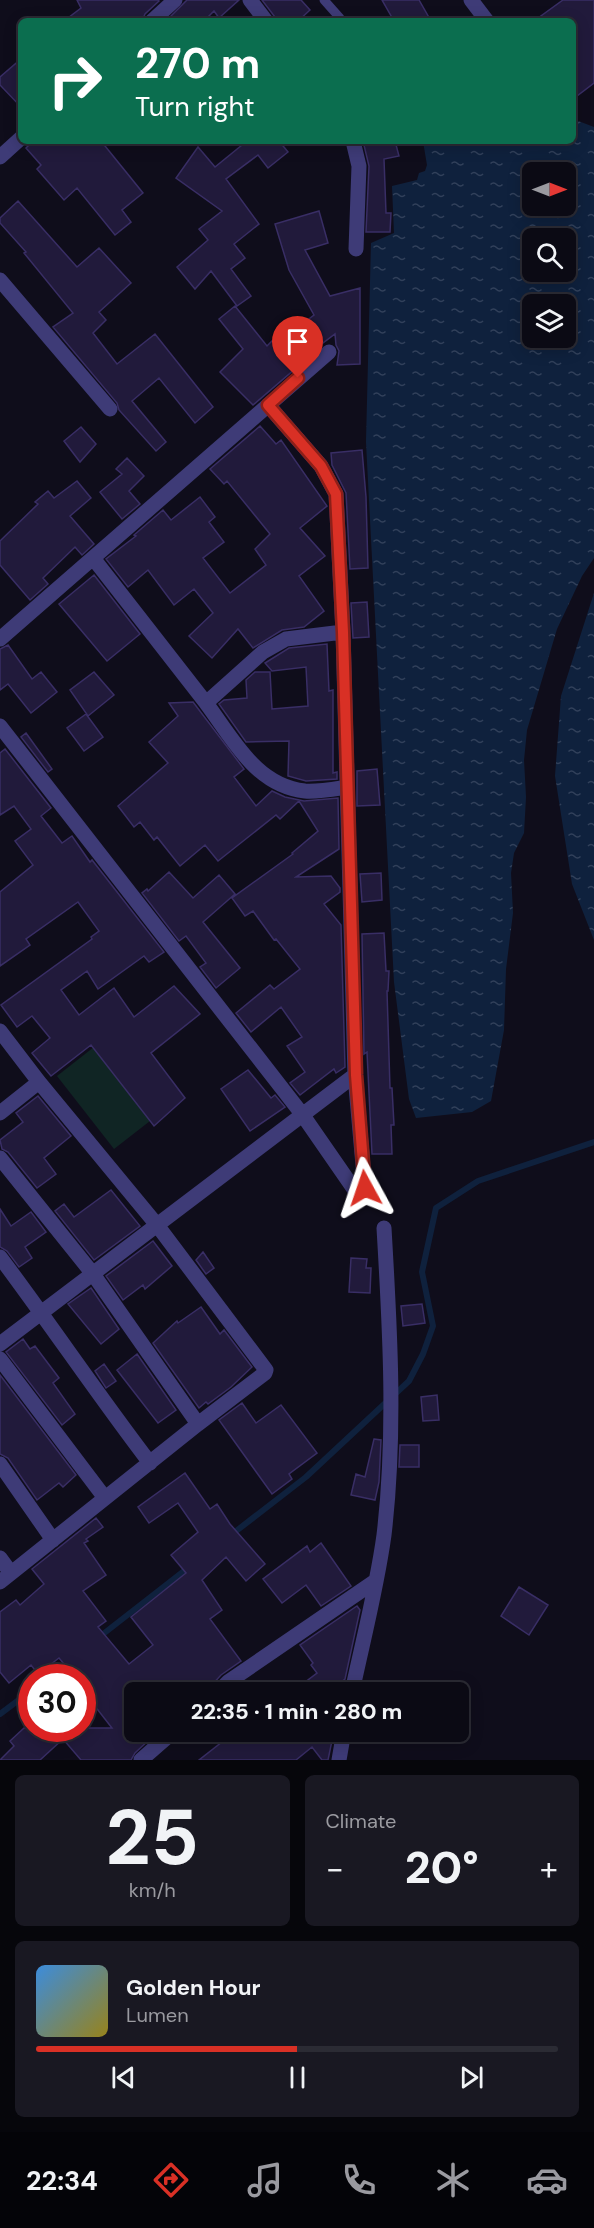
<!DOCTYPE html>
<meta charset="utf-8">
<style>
body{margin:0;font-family:"DM Sans",sans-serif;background:#191822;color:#f1f3f6;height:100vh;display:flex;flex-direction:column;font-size:22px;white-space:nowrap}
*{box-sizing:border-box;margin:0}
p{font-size:20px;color:#9a9aa0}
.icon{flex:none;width:33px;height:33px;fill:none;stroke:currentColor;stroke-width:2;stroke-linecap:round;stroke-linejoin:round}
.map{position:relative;height:1760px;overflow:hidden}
.panel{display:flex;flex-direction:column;gap:15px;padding:15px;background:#06060b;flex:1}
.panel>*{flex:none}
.banner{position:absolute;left:18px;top:18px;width:558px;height:126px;border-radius:9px;box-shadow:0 3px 15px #0003,0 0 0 2px #2b2b34;background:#0b6e4f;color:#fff;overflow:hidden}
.needle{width:39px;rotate:90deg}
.tools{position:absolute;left:522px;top:162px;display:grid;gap:12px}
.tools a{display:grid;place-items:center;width:54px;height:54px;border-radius:9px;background:#0b0a14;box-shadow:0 3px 15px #0003,0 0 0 2px #2b2b34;font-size:30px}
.speed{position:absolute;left:18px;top:1664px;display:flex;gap:12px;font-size:30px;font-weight:700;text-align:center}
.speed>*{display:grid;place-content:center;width:78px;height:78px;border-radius:50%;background:#0b0a14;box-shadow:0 3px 15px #0003,0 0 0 2px #2b2b34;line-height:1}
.speed .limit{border:9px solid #d22;background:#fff;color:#111}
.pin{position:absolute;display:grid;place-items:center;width:51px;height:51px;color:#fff;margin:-62px -26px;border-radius:50% 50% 50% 0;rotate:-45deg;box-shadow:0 0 6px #0007}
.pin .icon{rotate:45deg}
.me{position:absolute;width:66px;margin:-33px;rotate:355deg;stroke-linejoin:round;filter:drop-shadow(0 0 4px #0008)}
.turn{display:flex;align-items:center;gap:21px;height:126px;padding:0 18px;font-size:27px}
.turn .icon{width:78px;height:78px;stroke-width:2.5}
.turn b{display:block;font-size:42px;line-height:51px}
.big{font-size:45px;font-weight:800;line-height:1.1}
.panel .card{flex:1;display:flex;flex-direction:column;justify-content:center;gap:9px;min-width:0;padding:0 21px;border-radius:9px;background:#191822}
.panel .dial{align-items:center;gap:0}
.dial b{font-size:78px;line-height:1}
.song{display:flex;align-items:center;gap:18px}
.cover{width:72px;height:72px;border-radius:9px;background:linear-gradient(135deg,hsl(210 70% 55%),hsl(50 70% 35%))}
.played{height:6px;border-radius:3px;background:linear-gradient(90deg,#d93025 50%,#2b2b34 50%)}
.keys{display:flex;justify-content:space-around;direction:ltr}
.heat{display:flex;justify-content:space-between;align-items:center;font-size:33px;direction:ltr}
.panel .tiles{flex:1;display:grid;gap:15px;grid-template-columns:1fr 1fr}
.card:last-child{grid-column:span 2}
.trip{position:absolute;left:124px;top:1682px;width:345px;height:60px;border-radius:9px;background:#0b0a14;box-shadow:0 3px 15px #0003,0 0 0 2px #2b2b34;font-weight:800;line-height:60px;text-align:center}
.tab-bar{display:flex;height:96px;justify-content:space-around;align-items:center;background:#040408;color:#9a9aa0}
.tab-bar .icon{width:42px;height:42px}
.tab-bar .current{color:#d93025}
.tab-bar b{font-size:27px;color:#f1f3f6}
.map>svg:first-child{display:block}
.garden{fill:#102524}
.water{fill:url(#water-ripples);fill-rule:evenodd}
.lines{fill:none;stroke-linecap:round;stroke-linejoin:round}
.stream{stroke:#0f213d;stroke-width:6}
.building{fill:#211a3b;stroke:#392e65;stroke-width:1.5}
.service{stroke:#3e3b77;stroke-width:9}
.minor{stroke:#3e3b77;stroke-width:15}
.tertiary{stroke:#3e3b77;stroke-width:15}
.route-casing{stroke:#8d1f18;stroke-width:15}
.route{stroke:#d93025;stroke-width:10}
</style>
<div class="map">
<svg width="594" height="1760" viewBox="0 0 594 1760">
<defs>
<pattern id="water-ripples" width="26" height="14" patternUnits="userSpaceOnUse" patternTransform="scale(1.5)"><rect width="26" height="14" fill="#0f213d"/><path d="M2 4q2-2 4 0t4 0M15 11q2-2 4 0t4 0" fill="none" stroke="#31405a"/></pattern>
</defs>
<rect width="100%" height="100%" fill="#0f0d1b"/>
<path class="garden" d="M94 1047 150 1121 114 1149 57 1076Z"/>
<path class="water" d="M573 119 594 127V558L582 576 557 629 527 730 524 760 526 797 524 833 514 853 511 873 513 913 506 969 504 1030 491 1101 472 1112 416 1118 409 1099 394 982 366 442 371 243 394 233 392 186 417 180 419 173 425 171 427 165 423 141H573ZM532 172H566V206H532ZM532 238H566V272H532ZM532 304H566V338H532Z
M594 593V940L572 884 555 776 561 696Z"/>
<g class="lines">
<path class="stream" d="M231 1535 306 1477 409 1381 423 1354 433 1326 422 1272 436 1208 478 1181 594 1142
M98 1638 189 1567
M48 1677 69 1661
M0 1714 32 1690"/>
</g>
<path class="building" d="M77 0H158L159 1 145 14 142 21H64L81 8Z
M187 0H239L219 18 214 11 204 21H166Z
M262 0H301L310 10 298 21H278Z
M382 0H419L431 21H394Z
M563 0H594V83L573 99V21H534Z
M21 59V107L0 85V77Z
M33 141H101L143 193 122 210 131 222 115 235 77 188 64 200 37 169 41 165 26 148Z
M247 141H279L288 152 268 168 258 155 226 179 259 224 234 244 245 258 231 269 251 296 237 306 211 271 195 289 177 267 208 240 199 229 222 211 176 178 198 147 215 167Z
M363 141H395L399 156 384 159 386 213H391L390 232H366L369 166Z
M18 201 77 267 99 248 131 283 99 312 106 320 93 333 117 364 155 334 213 407 195 423 159 378 132 401 166 442 156 451 119 410 117 403 53 327 73 313 24 253 26 252 0 223V218Z
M319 211 328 243 305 250 330 296 360 288V364L337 365 339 351 336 345 335 334 294 365 296 368 253 405 220 372 243 349 219 319 235 306 267 346 273 340 276 344 314 315 289 270 275 224Z
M260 426 276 444 281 440 327 506 300 528 325 556 299 576 324 611 304 627 282 630 253 648 238 629 212 658 189 636 213 613 194 589 174 605 148 570 128 587 106 559 136 536 134 535 163 510 171 520 200 497 215 517 209 522 224 542 203 558 230 593 266 565 255 549 270 534 227 481 224 484 210 469Z
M81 427 96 444 80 462 64 441Z
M362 450 366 497 368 568 350 569 346 493 332 465 331 453Z
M127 458 144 476 129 491 140 504 122 519 100 492 122 474 116 469Z
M77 481 91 498 70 516 94 544 82 555 75 547 43 578 48 584 30 600 0 565V541L38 504 35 502 48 491 54 498Z
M94 575 140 634 107 661 59 604Z
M367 602 369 637 353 638 351 603Z
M327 644 329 691 333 690V773L337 772V779L306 781 288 776 289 741 246 742 219 704 224 700 247 698 246 680 255 672H270L272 709 308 706 306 667 272 671 265 663 289 648Z
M8 645 32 679 41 672 57 692 31 713 8 684 0 690V649Z
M94 672 114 695 88 716 70 690Z
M193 702 244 769 234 777 256 806 272 791 285 797 304 801 338 798 339 849 296 877 331 876 340 888V892L324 904 341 925 345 1067 336 1073 334 1069 300 1095 290 1083 305 1072 287 1046 302 1037 281 1007 251 1032 236 1013 270 985 274 989 300 969 276 939 274 940 253 911 245 916 232 898 293 854 292 853 318 831 299 801 280 819 276 815 218 861 205 845 180 866 157 837 154 840 140 822 134 827 118 806 168 763 149 742 178 716 169 703Z
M86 714 103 737 84 751 67 728Z
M26 733 52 769 48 772 21 737Z
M5 749 51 808 41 816 62 843 72 836 90 862 92 860 164 952 149 962 144 956 98 989 87 971 61 990 79 1015 114 988 134 1017 174 986 200 1014 151 1053 185 1098 154 1126 91 1045 51 1076 32 1053 50 1038 32 1016 17 1027 1 1005 92 939 91 937 99 931 78 902 26 939 30 945 0 966V892L33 865 15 841 31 829 14 806 0 815V753Z
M377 769 380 805 357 806V771Z
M169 872 193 898 219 875 235 894 203 922 240 968 216 988 200 967 206 963 186 936 179 941 142 893 147 889 148 891Z
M381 873 382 900 362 902 360 874Z
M384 933 386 971H389L388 991H387L390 1088H392L394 1125H391L392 1154H372L367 1052 364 1054 362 934Z
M248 1070 271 1098 275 1095 285 1107 250 1131 221 1089Z
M38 1096 71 1136 44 1158 56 1174 37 1188 8 1152 2 1149 0 1140 23 1122 16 1113Z
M111 1190 140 1226 94 1260 55 1211 64 1204 74 1217Z
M0 1209 11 1226 31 1212 46 1232 25 1247 32 1258 19 1267 7 1251 0 1247Z
M153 1241 172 1266 145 1289 143 1285 123 1300 106 1276Z
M203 1252 214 1268 206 1274 196 1260Z
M351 1258 367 1259 366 1268H371L370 1293 349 1292Z
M91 1288 119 1329 101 1344 68 1304Z
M422 1304 425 1323 403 1326 401 1306Z
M201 1307 220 1334 224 1330 252 1367 231 1387 208 1404 206 1402 199 1408 153 1343 177 1321 178 1323Z
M23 1339 30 1349 35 1346 59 1378 53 1383 75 1414 62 1425 6 1352Z
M137 1354 176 1410 158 1423 117 1370Z
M104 1364 116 1381 106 1388 95 1371Z
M0 1375 76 1475 63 1487 59 1483 37 1500 8 1458 0 1454Z
M437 1395 439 1420 423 1421 421 1397Z
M242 1403 256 1423 281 1405 317 1453 289 1474 292 1479 272 1494 219 1420Z
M374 1439 381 1440 379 1482 375 1500 351 1495 356 1474 365 1477Z
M400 1445H419V1467H399Z
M185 1473 210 1509 217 1504 230 1524 265 1564 246 1581 226 1557 202 1580 222 1610 210 1619 241 1661 221 1675 211 1686 208 1692H135V1731H145L151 1738 135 1753 131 1760H81L63 1739 40 1760H0L14 1746 10 1741 24 1728H112L87 1696 89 1694 82 1686V1677H75L59 1658 38 1674 31 1665 9 1683 0 1672V1612L16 1600 20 1605 44 1584 32 1569 96 1518 103 1527 86 1539 88 1541 84 1543 106 1575 83 1591 106 1621 98 1627 129 1664 153 1645 131 1617 186 1573 171 1555 198 1532 178 1503 149 1523 138 1507Z
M321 1543 351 1586 321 1606 306 1585 282 1603 263 1579 307 1546 310 1552Z
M519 1587 548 1605 529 1635 501 1616Z
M357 1606 360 1610 345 1679 328 1692H292L317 1673 311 1665 313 1663 300 1645Z
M236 1731H334L328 1760H322L312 1747 296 1760H199Z"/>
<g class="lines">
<path class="service" d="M324 0 340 18"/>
<path class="minor" d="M250 0 266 21
M471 0 487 21
M353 141 359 166 356 249
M0 280 110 409
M93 558 206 703 263 652 286 639 343 632
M0 639 329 352
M206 703C233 739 256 786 305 791 318 792 334 789 347 787
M0 726 302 1114 356 1192 362 1194 365 1188 355 1075 343 632 336 494 321 466 268 405
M0 1031 39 1082 157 1225 266 1370 265 1373 198 1424 0 1582
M0 1113 39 1082
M0 1158 93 1274 198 1424
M0 1257C51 1325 98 1395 150 1463
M0 1344 355 1075
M0 1359 105 1498
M0 1464 53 1540
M0 1558 11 1573
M218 1692 228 1682 374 1582
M352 1692C363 1640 377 1587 384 1535 396 1434 390 1329 384 1228
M141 1760 174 1731
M339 1760 344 1731"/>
<path class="tertiary" d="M152 21 175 0
M0 157 21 138"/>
</g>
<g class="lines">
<g class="route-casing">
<path id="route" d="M298 378 268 405 321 466 336 494 343 632 356 1075 365 1188"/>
</g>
<use href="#route" class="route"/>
</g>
</svg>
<div class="tools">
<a><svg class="needle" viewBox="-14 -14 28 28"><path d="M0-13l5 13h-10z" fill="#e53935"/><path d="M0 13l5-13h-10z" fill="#9a9aa0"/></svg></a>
<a><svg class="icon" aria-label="search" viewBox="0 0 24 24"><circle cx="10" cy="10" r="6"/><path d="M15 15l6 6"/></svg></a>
<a><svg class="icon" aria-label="layers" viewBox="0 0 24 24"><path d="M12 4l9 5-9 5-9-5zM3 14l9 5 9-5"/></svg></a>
</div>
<div class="speed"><div class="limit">30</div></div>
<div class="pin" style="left:298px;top:378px;background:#d93025"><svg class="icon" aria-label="arrive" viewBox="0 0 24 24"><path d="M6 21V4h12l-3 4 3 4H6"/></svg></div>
<svg class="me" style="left:365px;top:1188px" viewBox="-20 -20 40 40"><path d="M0-17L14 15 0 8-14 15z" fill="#d93025" stroke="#fff" stroke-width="4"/></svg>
<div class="trip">22:35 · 1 min · 280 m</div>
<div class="banner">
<div class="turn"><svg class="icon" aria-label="right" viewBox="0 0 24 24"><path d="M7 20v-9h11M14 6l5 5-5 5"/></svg><div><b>270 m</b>Turn right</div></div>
</div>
</div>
<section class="panel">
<div class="tiles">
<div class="card dial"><b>25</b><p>km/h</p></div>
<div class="card"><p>Climate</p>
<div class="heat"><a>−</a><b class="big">20°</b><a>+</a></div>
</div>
<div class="card">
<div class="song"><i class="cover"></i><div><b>Golden Hour</b><p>Lumen</p></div></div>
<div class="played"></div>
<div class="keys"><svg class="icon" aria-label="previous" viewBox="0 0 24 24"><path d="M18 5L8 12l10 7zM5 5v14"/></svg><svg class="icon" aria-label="pause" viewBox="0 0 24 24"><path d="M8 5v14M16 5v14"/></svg><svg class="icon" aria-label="next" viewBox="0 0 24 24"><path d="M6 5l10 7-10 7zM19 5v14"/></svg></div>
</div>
</div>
</section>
<nav class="tab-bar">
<b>22:34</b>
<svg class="icon current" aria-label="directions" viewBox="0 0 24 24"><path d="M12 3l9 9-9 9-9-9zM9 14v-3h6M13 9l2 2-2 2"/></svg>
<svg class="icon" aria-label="music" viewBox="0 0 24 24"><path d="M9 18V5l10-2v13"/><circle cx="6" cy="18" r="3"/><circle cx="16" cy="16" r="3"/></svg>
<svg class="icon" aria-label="phone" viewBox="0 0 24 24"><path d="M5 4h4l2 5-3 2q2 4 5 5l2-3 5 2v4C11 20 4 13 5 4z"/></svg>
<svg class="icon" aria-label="climate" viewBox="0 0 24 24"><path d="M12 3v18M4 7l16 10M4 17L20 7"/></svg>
<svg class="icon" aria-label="car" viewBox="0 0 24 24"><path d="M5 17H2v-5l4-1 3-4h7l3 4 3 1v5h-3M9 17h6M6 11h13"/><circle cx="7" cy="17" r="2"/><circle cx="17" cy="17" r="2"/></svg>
</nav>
